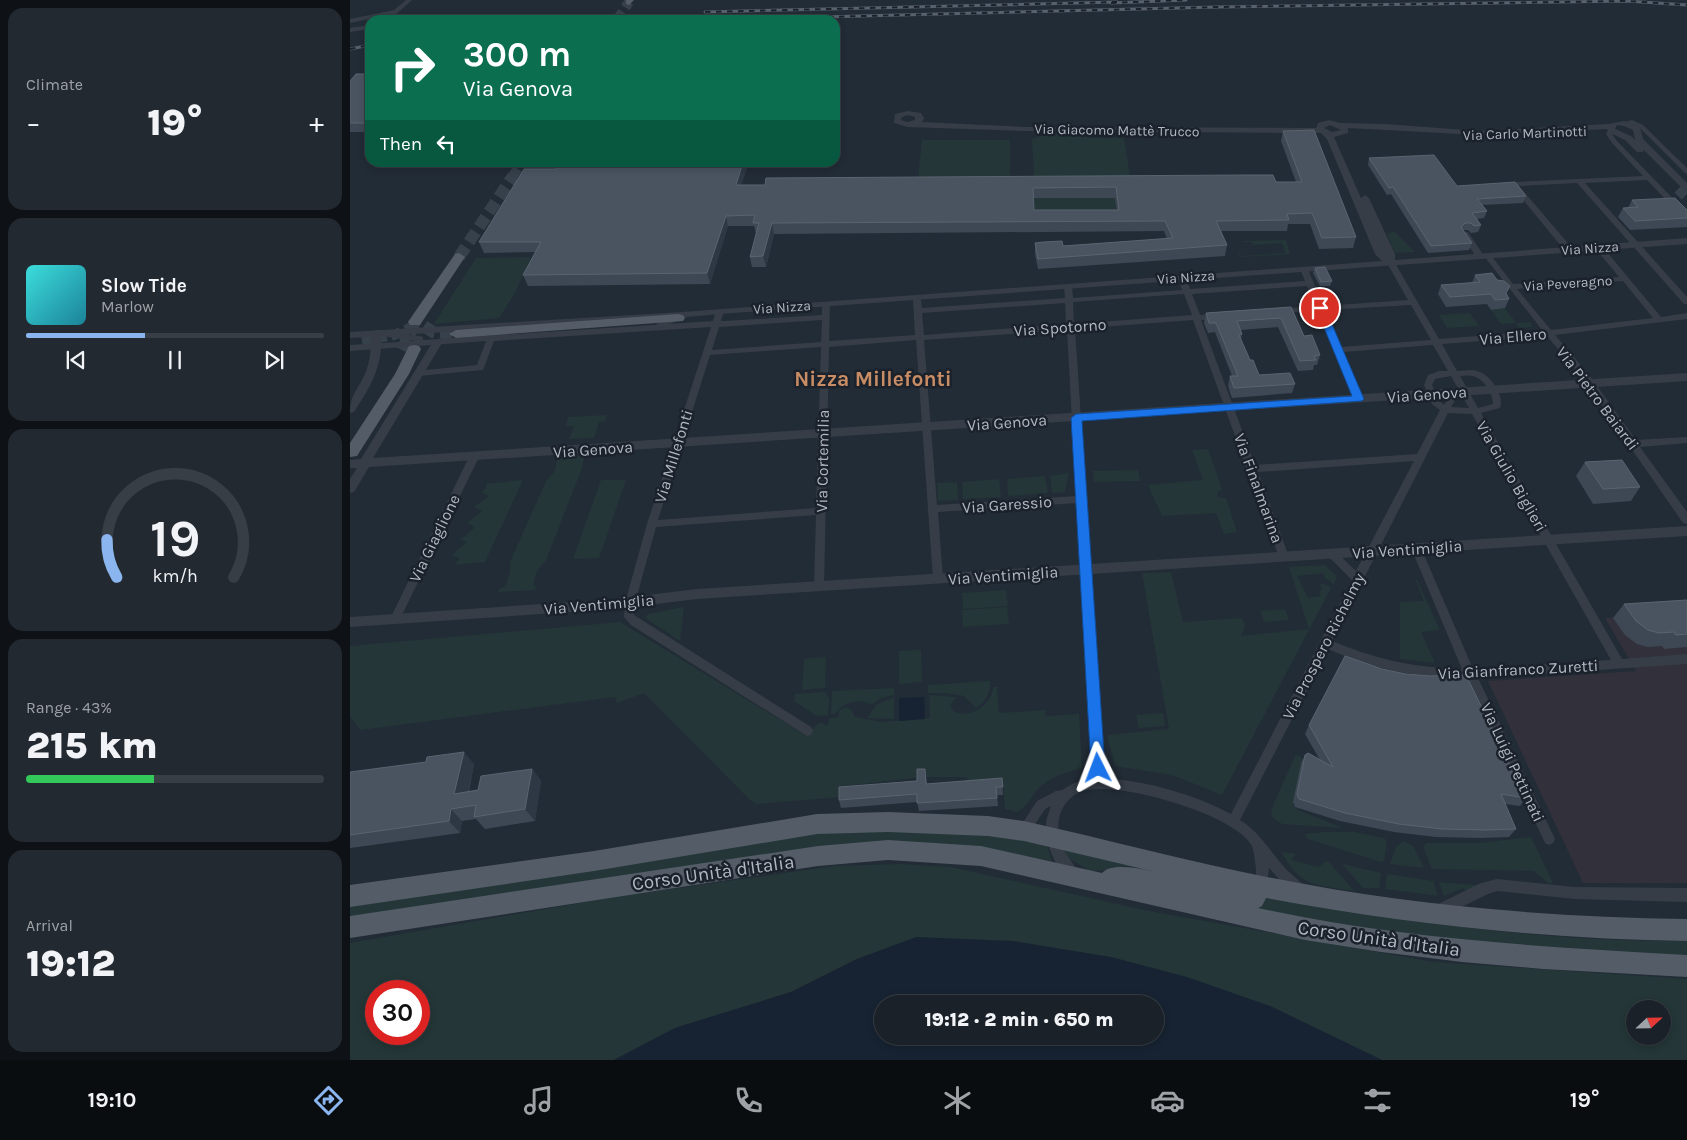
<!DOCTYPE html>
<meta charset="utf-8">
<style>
body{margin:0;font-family:Karla,sans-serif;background:#232930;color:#f1f3f6;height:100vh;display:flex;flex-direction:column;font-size:19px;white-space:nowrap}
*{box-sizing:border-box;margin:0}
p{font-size:16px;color:#9fa3a8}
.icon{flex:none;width:28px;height:28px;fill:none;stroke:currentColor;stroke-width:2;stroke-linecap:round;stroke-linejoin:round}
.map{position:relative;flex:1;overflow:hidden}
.panel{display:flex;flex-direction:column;gap:8px;padding:8px;background:#0e1216;width:350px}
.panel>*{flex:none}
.banner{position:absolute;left:15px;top:15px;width:475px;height:152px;border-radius:15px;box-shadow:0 2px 8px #0003,0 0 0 1px #383e45;background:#0b6e4f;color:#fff;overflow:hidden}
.needle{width:32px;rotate:68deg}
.controls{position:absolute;left:1276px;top:1000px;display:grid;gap:10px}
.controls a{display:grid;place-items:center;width:45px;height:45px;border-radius:50%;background:#1a2128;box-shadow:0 2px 8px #0003,0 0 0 1px #383e45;font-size:25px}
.speed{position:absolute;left:15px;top:980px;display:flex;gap:10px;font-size:25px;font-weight:700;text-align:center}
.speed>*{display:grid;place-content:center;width:65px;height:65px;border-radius:50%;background:#1a2128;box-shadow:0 2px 8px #0003,0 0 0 1px #383e45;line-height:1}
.speed .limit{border:8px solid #d22;background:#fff;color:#111}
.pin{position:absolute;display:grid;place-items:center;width:42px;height:42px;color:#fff;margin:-21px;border:2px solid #fff;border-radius:50%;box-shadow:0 1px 5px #0007}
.me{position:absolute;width:55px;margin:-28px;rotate:357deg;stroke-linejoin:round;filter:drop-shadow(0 0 4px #0008)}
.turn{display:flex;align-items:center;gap:18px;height:105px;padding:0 15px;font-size:22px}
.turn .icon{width:65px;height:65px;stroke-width:2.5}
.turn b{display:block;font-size:35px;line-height:42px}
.then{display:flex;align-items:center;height:48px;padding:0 15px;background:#0003;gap:10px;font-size:19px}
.big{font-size:38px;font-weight:800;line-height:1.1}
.panel .card{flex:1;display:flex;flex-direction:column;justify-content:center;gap:8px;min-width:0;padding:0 18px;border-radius:15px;background:#232930}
.panel .dial{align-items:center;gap:0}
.dial svg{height:130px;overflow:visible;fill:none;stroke:#383e45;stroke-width:7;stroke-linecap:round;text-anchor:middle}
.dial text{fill:#f1f3f6;stroke:none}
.song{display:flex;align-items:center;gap:15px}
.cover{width:60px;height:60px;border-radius:8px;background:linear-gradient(135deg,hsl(180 70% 55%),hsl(190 70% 35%))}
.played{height:5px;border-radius:2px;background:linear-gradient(90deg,#8ab5ee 40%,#383e45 40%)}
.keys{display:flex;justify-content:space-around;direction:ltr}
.heat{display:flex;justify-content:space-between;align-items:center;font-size:28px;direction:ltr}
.charge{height:8px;border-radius:4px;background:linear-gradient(90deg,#34c759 43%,#383e45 0)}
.trip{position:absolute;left:524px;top:995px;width:290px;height:50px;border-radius:25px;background:#1a2128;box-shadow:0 2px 8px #0003,0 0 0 1px #383e45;font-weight:800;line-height:50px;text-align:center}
.dock{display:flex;height:80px;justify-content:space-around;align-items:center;background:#0a0d10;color:#9fa3a8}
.dock .icon{width:35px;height:35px}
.dock .on{color:#8ab5ee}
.dock b{font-size:22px;color:#f1f3f6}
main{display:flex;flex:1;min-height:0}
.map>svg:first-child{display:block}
.medical{fill:#31303b}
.green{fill:#243637;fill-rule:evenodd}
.water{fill:#172332;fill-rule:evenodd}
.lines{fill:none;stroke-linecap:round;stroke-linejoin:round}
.tertiary-tunnel{stroke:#37414b;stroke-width:10;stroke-dasharray:10 5;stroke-linecap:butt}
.primary-tunnel-far2{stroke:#37414b;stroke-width:10;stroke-dasharray:10 5;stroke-linecap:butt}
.primary-tunnel-far1{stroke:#37414b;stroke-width:12;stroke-dasharray:12 6;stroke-linecap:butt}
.primary-tunnel{stroke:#37414b;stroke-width:16;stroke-dasharray:16 8;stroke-linecap:butt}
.minor{fill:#363d47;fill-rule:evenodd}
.tertiary{fill:#363d47;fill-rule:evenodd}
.primary{fill:#545c67;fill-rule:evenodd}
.rail-casing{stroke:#58626e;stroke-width:3}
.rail{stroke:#1b222b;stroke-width:2;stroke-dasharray:5.5;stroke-linecap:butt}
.wall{fill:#3e4855;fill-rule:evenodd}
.shaded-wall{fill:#2d3844}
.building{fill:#4a5461;stroke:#5a6470;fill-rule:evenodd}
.route{fill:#1a73e8;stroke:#114b97}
.labels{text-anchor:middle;stroke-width:5;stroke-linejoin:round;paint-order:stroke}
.far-street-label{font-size:14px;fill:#b0b8c3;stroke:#1b222b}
.street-label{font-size:16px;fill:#b0b8c3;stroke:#1b222b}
.near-street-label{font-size:19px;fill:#b0b8c3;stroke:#1b222b}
.district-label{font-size:21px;font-weight:bold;fill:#c98d65;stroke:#1b222b}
</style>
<main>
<section class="panel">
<div class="card"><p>Climate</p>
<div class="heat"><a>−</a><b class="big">19°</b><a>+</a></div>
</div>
<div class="card">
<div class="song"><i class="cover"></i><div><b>Slow Tide</b><p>Marlow</p></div></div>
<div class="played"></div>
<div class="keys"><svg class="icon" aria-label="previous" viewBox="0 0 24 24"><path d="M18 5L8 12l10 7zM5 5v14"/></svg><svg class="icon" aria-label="pause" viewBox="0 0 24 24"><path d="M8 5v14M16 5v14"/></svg><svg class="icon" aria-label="next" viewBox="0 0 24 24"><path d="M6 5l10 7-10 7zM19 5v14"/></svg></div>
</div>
<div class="card dial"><svg viewBox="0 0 100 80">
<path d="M14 69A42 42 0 1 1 86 69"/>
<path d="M14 69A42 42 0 0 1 8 46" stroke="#8ab5ee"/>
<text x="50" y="56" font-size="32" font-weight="700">19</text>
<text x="50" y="72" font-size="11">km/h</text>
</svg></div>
<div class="card"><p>Range · 43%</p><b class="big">215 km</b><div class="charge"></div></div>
<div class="card"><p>Arrival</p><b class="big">19:12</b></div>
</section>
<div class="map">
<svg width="1337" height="1060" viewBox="0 0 1337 1060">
<rect width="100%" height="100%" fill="#222c36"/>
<path class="medical" d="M1337 613V883H1233L1138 681 1286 671 1255 618Z"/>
<path class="green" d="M703 131H726L738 138H774L780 176 684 177 682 139Z
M572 140H660V177L568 178Z
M683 198H780L768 214 684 221Z
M1044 231 1065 252 1045 253 1037 234Z
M936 240 940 254 892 257 888 254 890 253 891 256 936 253 932 243 903 245 902 242H894V241Z
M181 257 165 293 149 318 84 324 126 258Z
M1155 308 1166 323 1180 322 1183 327 1169 328 1166 323 1151 324 1141 310Z
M1120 313 1129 326 1097 328 1089 315Z
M257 415 255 421 249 422 244 438 219 439 224 426H216L218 417Z
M858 449 872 489 867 493 868 497 876 498 887 532 874 534 866 513 812 516 798 485 853 480 842 450Z
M235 455 231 471 196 560 187 571 183 585 186 586 185 590 148 592 150 588 155 587 160 572V562L196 481 204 472 208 457Z
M788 470 790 481 744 482 743 471Z
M719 473 715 492 702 493 700 476Z
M695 476 698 493 658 496 657 479Z
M649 479 651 497 613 499 612 482Z
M173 480 135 562 104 565 110 559 102 555 117 542 109 538 114 537 125 527 117 523 132 511 124 507 139 496 131 492 136 488V484Z
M251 480H276L249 558 223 559Z
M607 482 608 500 588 501 587 483Z
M975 565 987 576 984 584 976 579 973 573 947 576 958 598 971 596 969 591 972 590 970 584H974L981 588 872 795 822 775 765 766 757 735 819 729 792 573 821 572 833 622 892 618 895 626 891 636 959 629 939 567Z
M1066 578 1090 630 1071 632 1085 663 1050 659V602L1074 601 1065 579Z
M656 590 658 606 613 609 612 593Z
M334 607 330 641 295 618 298 614Z
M657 607 659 624 613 627 612 610Z
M935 609 939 620 914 622 910 611Z
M270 622 455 735 470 722 477 726 480 718 488 717 489 711 496 707 502 711 505 717 532 722 580 718 579 695 607 697 600 705 603 711C620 720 642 705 643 687H647L649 713 695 710 696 716 729 714 732 768C716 772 700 777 688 789 680 797 678 808 666 812L655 809 653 783H622L616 777H574L493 786 492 797 407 804 400 800 294 693 267 703 265 697 10 730 0 716V646Z
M571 650 572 682 549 684V651Z
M476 657 475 688 452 690 454 659Z
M640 681C640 693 637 701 626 708L614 696 594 693H578V685Z
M544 688V695L531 698 521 705C511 697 492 703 485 714H481L482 691Z
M475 692 479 699 478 715 467 716 444 701 445 694Z
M544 697V719L517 718 526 705Z
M813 713 815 726 789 728 786 715Z
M948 755 969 772 953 762 951 763 943 805 948 810 993 828 932 824 923 818 921 810 945 756Z
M483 830 649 835 697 846 703 864 625 848 0 919V902Z
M975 832H1005L1034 838 1037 841 1034 861 1031 862 958 839 954 834Z
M1181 837 1203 883H1198L1184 871 1082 869 1073 847 1077 843H1130Z
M1054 841 1063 846 1074 868 1040 864 1046 847Z
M714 849 893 890 781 869 740 871 719 858 714 854Z
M933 852 946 854 941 860 968 867 977 861 979 862 1004 891C967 885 951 888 932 853Z
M550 864 601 867 799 911 1083 962 1337 979V1060H1032L920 1006 507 959 441 992 325 1028 264 1060H0V943L264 897 485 866ZM26 991H69V1034H26ZM1285 1009H1312V1036H1285Z
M992 864 1031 873 1029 888H1013Z
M1037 874 1083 881 1088 896 1035 889Z
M1089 882 1127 885 1116 891 1113 888 1094 896Z
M914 895C1054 922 1194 942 1337 941V958L1071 939 898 908Z"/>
<path class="water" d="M574 697 575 719 549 721V698Z
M566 937 663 941 761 957 837 977 920 1006 1032 1060H264L325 1028 441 992 507 959ZM532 1004H805V1036H532Z"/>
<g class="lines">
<path class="tertiary-tunnel" d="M1328 189 1337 198
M12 341 44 335 64 326"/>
<path class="primary-tunnel-far2" d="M267 20 279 2
M162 177 170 165"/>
<path class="primary-tunnel-far1" d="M109 257 163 176
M74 326 83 332 106 334
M52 350 65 322"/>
<path class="primary-tunnel" d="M0 460V462"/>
<path class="minor" d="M56 0H62L43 17H39V15L0 23V19L44 10Z
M20 25V29L0 32V28Z
M1282 120 1293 125 1337 168V174L1335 173 1289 127 1281 124 1274 125 1271 123Z
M1259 129H1263L1262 134 1267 141 1337 213V219H1334L1297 180 1235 183 1337 297V304H1334L1227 183 1169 186 1222 248 1223 250 1219 252H1216L1160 184 1164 182 1293 176 1262 143 1256 134Z
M1112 232H1118L1134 256 1140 254 1163 284 1269 277 1245 248 1249 246H1252L1311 317 1337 313V319L1205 335 1239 375 1286 440 1337 437V443L1290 447 1337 512V524L1333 523 1233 379 1197 336 1092 344 1107 371C1113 371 1121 369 1127 371 1140 374 1155 395 1150 408L1131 413 1272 659 1337 654V664L1128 678 1205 839 1203 843 1199 845 1195 843 1117 679C1068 678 1022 669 978 649L890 820C910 832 921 853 936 869 942 876 952 881 956 889L954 894 949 895 936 887 919 868 916 891 911 892 906 891C904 884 906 879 906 872 906 865 904 852 902 846 886 814 762 778 730 792 712 800 706 818 709 837 711 852 723 860 728 873L727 877 722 879C706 873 695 842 696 825 696 819 699 812 701 806L695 809 678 835 674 837 670 835 668 831 670 827 687 801 706 791 712 790 724 783 743 779 727 503 588 512 593 579 592 582H584L583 579 566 340 479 347 474 587 473 590H465L464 587 466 515 306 527 285 603 284 615 461 727 463 731 461 735 457 736 281 625 274 617 275 603 297 524 361 327 144 341 133 370 68 376 65 375 64 373 65 371 127 365 136 341 0 351V345L65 341 24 335V331L27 330 70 336 73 337V340L363 321 366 311 370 309 374 311 371 321H375L472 315V304L476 302 480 304 479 341 565 335 563 300 567 298 571 300 572 308 715 298 714 287 718 285 722 287 723 298 832 290 828 278 832 276 836 278 840 289 955 281 950 269 954 267 958 269 973 306 1058 300 1037 263 1041 261 1045 263 1089 339 1193 331 1134 256 1127 258 1111 234ZM1273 281 1303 318 1201 330 1167 289ZM957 286 966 306 929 309 925 311 929 313 968 311 1006 401H1012L1013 399 993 352 1083 345 1098 371H1089L1078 375 1074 385 1082 404 1090 410 1067 454 905 465 851 320 868 319 872 316 868 313 850 315 842 294ZM834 294 842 315 724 324 723 302ZM715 303 716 324 574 335 572 313ZM1061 305 1081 340 991 347 976 310ZM472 320 471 342 362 350 369 327ZM843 320 930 560H938L939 557 908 472 1064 461 1006 571 985 551H977L976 554 1002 580 881 814C841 793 799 782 755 778L725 329ZM717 330 726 496 587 505 574 340ZM471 347 466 508 308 520 360 355ZM1101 376 1109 390H1103L1094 405 1089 400 1082 385 1085 379ZM1110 376C1114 376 1119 375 1122 376 1134 378 1143 394 1143 404L1128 408ZM1110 392 1119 408 1101 407ZM1098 413 1122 414 1261 660 1123 669 1071 548 1070 545H1062L1061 548 1112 669C1066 668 1024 659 982 641Z
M124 454 129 457 50 619 49 622 45 623 41 622 40 619 119 457Z
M1147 879 1225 887 1337 888V902L1225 899 1147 891 1138 894 1089 918 1084 916 1082 911 1084 906 1131 883Z"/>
<path class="tertiary" d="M558 111 571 113 574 118 572 122 676 127 966 128 968 123 979 120 990 123 1036 124 1128 131 1258 124 1274 121 1290 127 1293 139 1337 183V191L1334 190 1294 150 1293 152H1287L1275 140 1258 132 1257 129 1128 135 998 128V133L984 137 1011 198 1015 195 1019 198 1045 254V260L1337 238V244L370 314 337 317 308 329 303 326 318 318 31 336C33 366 20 388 4 412L0 413C0 395 7 391 14 376 20 364 21 351 21 337L0 338V332L332 312 1032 261 1025 254 977 139 971 133 676 131 557 127 544 123 545 114ZM558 115 565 117V120L557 122 551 120 552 117ZM980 125 991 130 982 132 974 128ZM1267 125 1274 126 1283 130 1285 140 1281 136 1265 129Z
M87 340 92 343 23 458 1337 373V381L19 467 4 492 0 493V479L7 468H0V460L11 459 82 343Z
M1337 526V536L347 599 265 609 0 627V617L265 599 347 589Z"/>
<path class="primary" d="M276 0H284L279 5 276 4Z
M173 162H184L181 167 177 168 171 165Z
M109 253 115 257 70 325H60L58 322 60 319 105 254Z
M328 314 333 315 335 318 333 321 106 338 99 334 106 330Z
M64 345 69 346 71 349 59 374 7 456 0 457V443L45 374 59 346Z
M538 812 638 816 674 821C755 839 836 861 917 877 1055 905 1196 917 1337 919V941C1195 939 1055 924 916 898L912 906 908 908C1049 939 1193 947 1337 955V977L1193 969 1112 962 1031 952 955 940 631 866 538 860 468 866 0 938V916L468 846 538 840 631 846 752 873C762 862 792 869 806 872L674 841 638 836 538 832 467 834 244 871 0 907V885L244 851 467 814Z"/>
<g class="rail-casing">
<path id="rail" d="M761 3 836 0
M355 12 767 2
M193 20 215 18
M209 20 254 17
M246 20 278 18
M270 20 327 17
M321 20 365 18
M357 20 867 7 1277 1 1337 5
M0 49 20 45"/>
</g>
<use href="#rail" class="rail"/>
</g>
<path class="wall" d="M20 74V132H0V81Z
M933 131 1006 237 1003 248 969 249 960 224H938L937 231H871L877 245 875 256 688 269 685 254V243L713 246 817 239 814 231 424 234 416 267H402L400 257 406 234 404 226H378L360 284 178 286 173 275 185 252 134 253 129 242 392 185 946 182 931 141ZM684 198H765L767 210H684Z
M1019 158 1107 186 1176 196 1173 203 1132 205 1137 211 1134 218 1127 219 1131 225 1128 232 1121 233 1118 230H1113L1122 243 1119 250 1078 253 1041 194 1037 195 1018 165Z
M1282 200 1337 210V227L1280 230 1268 217 1273 208H1278Z
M965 268 982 281 980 286H970L963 273Z
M1125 275 1156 294 1159 299 1155 308 1141 310 1137 304 1096 307 1088 294 1091 285 1122 283Z
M941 307 954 336 970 355 967 365H964L963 370 948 371 928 327 891 330 892 334 891 340 900 360 909 375 945 384 942 393 882 398 878 386 880 376H882L865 332 858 333 854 323 856 313Z
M1235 462 1290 487 1281 501 1243 504 1226 476Z
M1337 600V647L1314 649 1312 646 1298 647 1287 644 1275 635 1263 618 1274 604Z
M959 725 1176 798 1170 806 1155 804 1166 829 1159 837 1131 838 1086 837 1044 832 990 821 945 807 943 802 951 763 955 755 970 760 955 734Z
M124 764 119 791 128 790 182 769 191 781 185 821 135 829 126 819 112 821 110 833 0 848V772Z
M575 769 577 784 652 778 653 795H647L648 806 569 811 567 802 491 808 489 800 567 781Z"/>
<path class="shaded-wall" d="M393 162H399L388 195 386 185Z
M376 216 378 226 360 284 357 273Z
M422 223 424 234 416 267 413 256Z
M114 752 124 764 115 806 104 794Z
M182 769 191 781 185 821 175 809Z
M101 809 112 821 110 833 99 821Z"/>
<path class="building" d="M6 74H20V123H0V81Z
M964 130 1006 237 972 238 962 213 937 214 939 220 866 221 877 245 688 259 685 243 694 242 712 241 713 246 823 238 815 221 422 223 413 256 400 257 409 223H403L405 215 376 216 357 273 173 275 191 242H129L174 169H206L210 162H393L386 185H415L416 178 893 175H923L926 182H952L933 131ZM766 187 769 210H684L683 188Z
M1084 155 1107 186 1165 182 1176 196 1127 199 1137 211 1122 213 1131 225 1124 226 1121 223H1115L1111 227 1122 243 1081 246 1043 187 1039 188 1019 158Z
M1325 198 1337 210V218L1285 221 1273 208 1288 207 1282 200Z
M975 267 982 281 971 282 965 268Z
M1142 273 1147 280 1154 281 1160 286 1156 293 1159 299 1145 300 1141 294 1100 297 1091 285 1130 282 1125 275Z
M941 307 954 336 962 335 970 355 964 356 966 360 950 361 931 318 887 321 892 334 889 335 900 360H903L909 375 940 373 945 384 884 388 880 376H888L866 323H859L856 313Z
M1272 460 1290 487 1253 489 1235 462Z
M1337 600V634L1326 635 1324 632 1309 633 1298 630 1286 621 1274 604Z
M995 656 1032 669 1056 674 1079 676 1116 675 1176 798 1151 794 1166 829 1137 830 1092 829 1049 824 995 813 949 799 947 794 955 755 958 753 983 767 959 725Z
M114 752 104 794 128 790 131 776 182 769 175 809 124 817 126 805 101 809 99 821 0 835V772L76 762 77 757Z
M567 769H575L576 784 652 778 653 787H646L647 798 567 803V794L489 800V787L567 781Z"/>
<path class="route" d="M970 305 975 308 1014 399 1012 401 732 421 755 768 753 773 748 774 743 773 741 768 721 418 726 414 1002 396 966 308Z"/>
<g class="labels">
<g class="far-street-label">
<text transform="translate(767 130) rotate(1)" y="5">Via Giacomo Mattè Trucco</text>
<text transform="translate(1175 133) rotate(-2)" y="5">Via Carlo Martinotti</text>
<text transform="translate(1240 248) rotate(-4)" y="5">Via Nizza</text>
<text transform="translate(836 277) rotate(-4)" y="5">Via Nizza</text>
<text transform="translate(1218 283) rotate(-4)" y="5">Via Peveragno</text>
<text transform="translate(432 307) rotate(-4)" y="5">Via Nizza</text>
</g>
<g class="street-label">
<text transform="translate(710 327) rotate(-4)" y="6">Via Spotorno</text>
<text transform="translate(1163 336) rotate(-5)" y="6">Via Ellero</text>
<text transform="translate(1077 394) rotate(-4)" y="6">Via Genova</text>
<text transform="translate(1248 398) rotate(53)" y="6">Via Pietro Baiardi</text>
<text transform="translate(657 422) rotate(-4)" y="6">Via Genova</text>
<text transform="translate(243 449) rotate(-4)" y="6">Via Genova</text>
<text transform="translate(323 456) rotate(-73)" y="6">Via Millefonti</text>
<text transform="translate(472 461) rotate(-89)" y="6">Via Cortemilia</text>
<text transform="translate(1162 476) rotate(60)" y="6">Via Giulio Biglieri</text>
<text transform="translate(909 488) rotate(70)" y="6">Via Finalmarina</text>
<text transform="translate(657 504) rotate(-4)" y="6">Via Garessio</text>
<text transform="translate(84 538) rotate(-64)" y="6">Via Giaglione</text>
<text transform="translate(1057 549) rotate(-4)" y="6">Via Ventimiglia</text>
<text transform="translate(653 575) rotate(-4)" y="6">Via Ventimiglia</text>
<text transform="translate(249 604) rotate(-5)" y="6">Via Ventimiglia</text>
<text transform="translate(973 646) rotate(-63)" y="6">Via Prospero Richelmy</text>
<text transform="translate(1168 669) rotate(-3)" y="6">Via Gianfranco Zuretti</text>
<text transform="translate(1163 762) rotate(65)" y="6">Via Luigi Pettinati</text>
</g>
<g class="near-street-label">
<text transform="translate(363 872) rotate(-8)" y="7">Corso Unità d'Italia</text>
<text transform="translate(1029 938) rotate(8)" y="7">Corso Unità d'Italia</text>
</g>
<g class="district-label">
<text x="523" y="386">Nizza Millefonti</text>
</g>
</g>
</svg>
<div class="controls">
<a><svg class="needle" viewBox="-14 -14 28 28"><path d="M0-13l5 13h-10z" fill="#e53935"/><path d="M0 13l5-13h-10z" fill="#9fa3a8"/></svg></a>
</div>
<div class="speed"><div class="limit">30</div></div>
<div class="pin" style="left:970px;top:308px;background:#d93025"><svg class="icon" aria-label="arrive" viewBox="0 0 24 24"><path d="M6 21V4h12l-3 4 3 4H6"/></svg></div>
<svg class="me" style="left:748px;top:768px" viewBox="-20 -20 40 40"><path d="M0-17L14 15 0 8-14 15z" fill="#1a73e8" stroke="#fff" stroke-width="4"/></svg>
<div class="trip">19:12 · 2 min · 650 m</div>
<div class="banner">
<div class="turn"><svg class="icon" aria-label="right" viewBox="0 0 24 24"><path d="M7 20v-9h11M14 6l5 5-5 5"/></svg><div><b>300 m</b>Via Genova</div></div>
<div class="then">Then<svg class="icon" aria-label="left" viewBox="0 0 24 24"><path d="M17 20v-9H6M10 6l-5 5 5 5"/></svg></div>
</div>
</div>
</main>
<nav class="dock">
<b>19:10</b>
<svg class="icon on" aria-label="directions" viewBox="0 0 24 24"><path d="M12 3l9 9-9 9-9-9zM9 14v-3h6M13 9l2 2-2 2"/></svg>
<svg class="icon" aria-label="music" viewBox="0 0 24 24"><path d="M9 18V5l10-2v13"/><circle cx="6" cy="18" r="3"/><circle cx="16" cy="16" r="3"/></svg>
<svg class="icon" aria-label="phone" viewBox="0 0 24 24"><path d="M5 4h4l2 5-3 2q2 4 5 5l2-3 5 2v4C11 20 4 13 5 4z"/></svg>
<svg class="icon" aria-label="climate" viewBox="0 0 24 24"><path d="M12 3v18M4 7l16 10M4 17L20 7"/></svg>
<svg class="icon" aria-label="car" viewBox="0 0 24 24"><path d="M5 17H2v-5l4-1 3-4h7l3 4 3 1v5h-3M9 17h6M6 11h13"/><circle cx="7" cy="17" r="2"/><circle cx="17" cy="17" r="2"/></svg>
<svg class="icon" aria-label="filters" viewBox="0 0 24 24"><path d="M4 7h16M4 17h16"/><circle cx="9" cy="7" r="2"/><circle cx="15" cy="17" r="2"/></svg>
<b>19°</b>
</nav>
